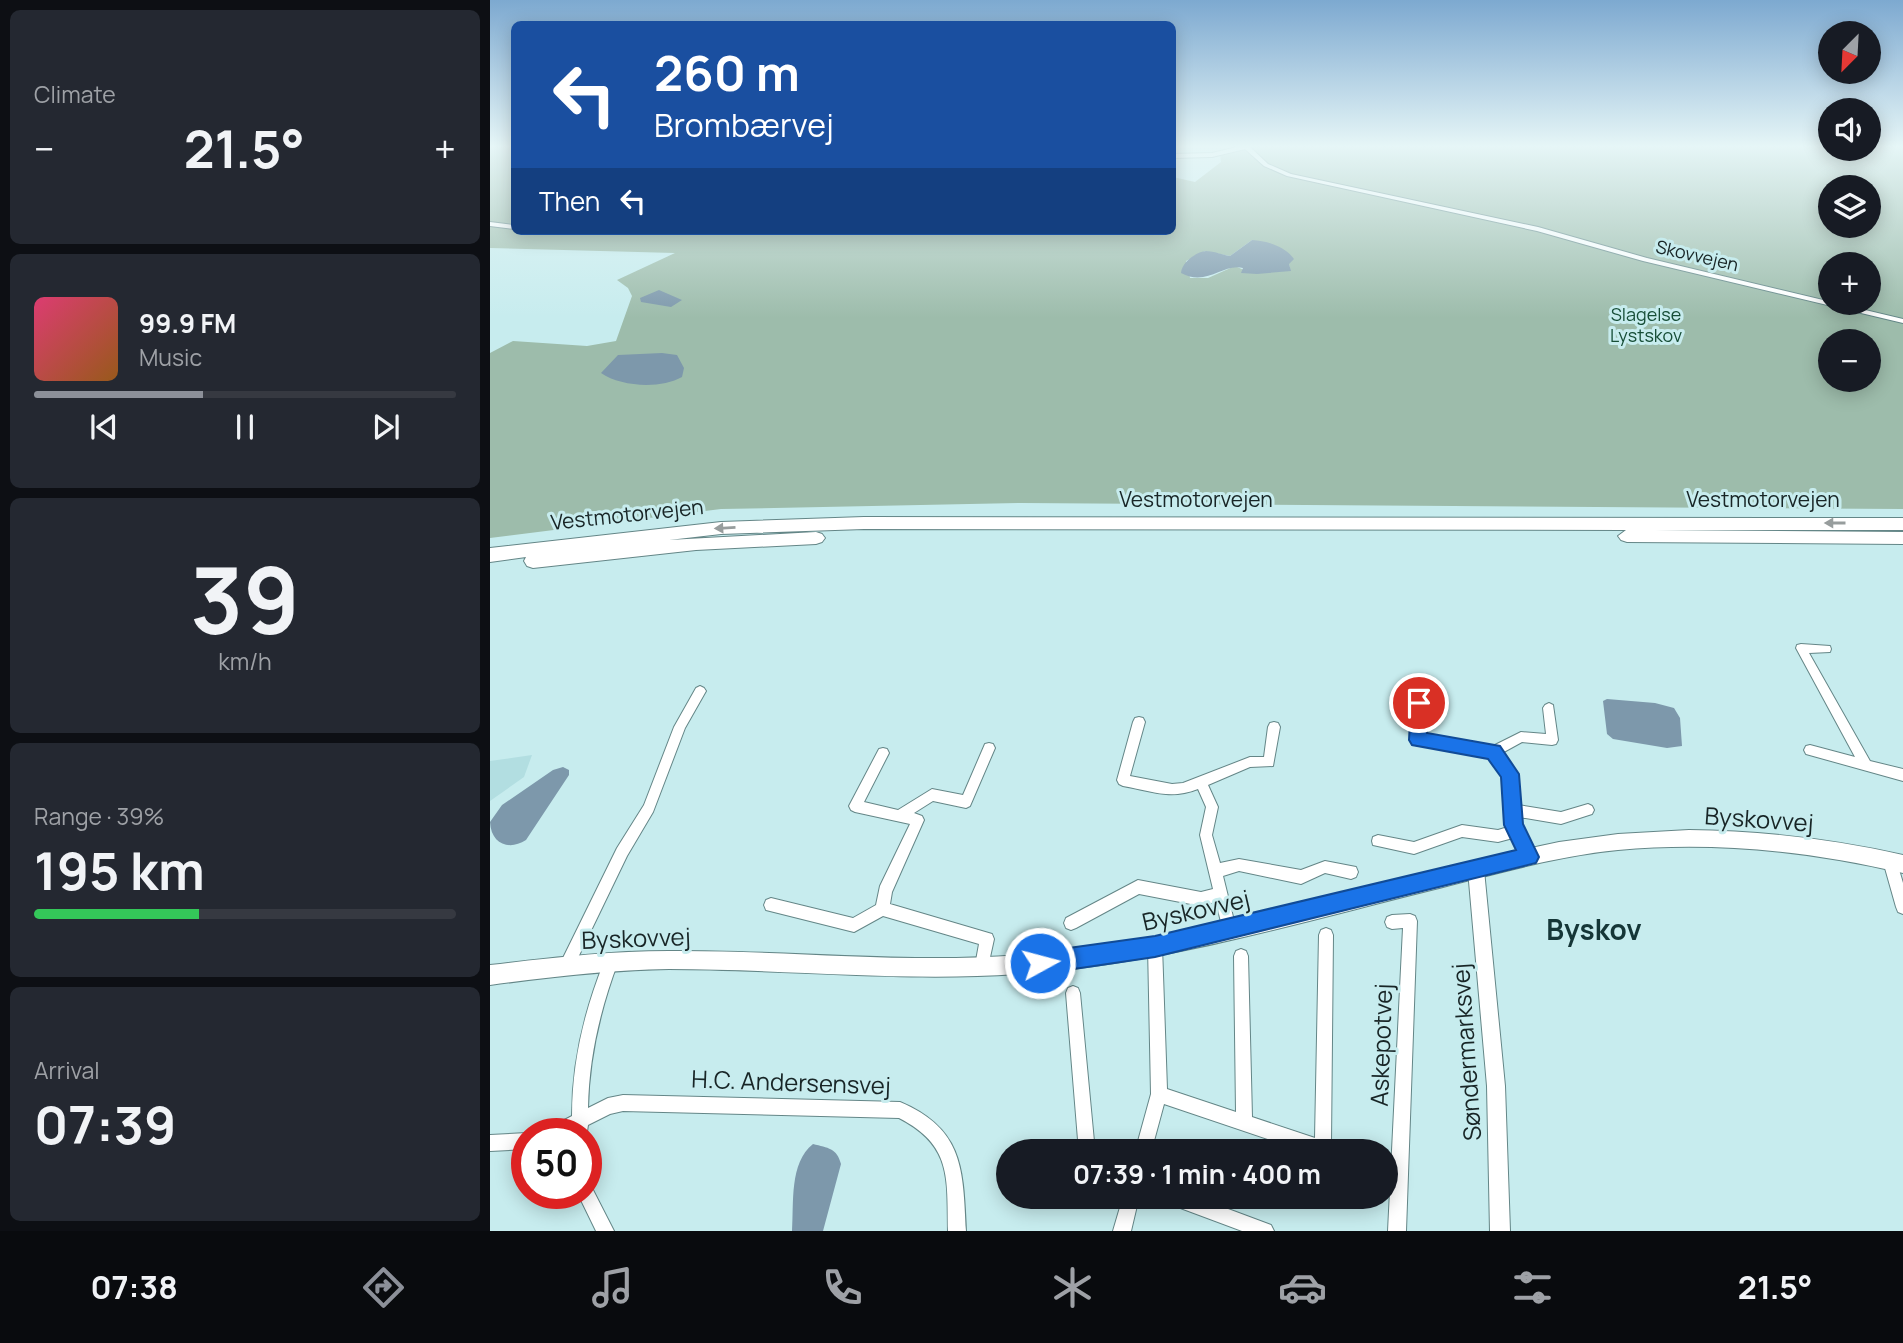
<!DOCTYPE html>
<meta charset="utf-8">
<style>
body{margin:0;font-family:Manrope,sans-serif;background:#242831;color:#f1f3f6;height:100vh;display:flex;flex-direction:column;font-size:26px;white-space:nowrap}
*{box-sizing:border-box;margin:0}
p{font-size:23px;color:#9ea1a6}
.icon{flex:none;width:38px;height:38px;fill:none;stroke:currentColor;stroke-width:2;stroke-linecap:round;stroke-linejoin:round}
.map{position:relative;flex:1;overflow:hidden}
.details{display:flex;flex-direction:column;gap:10px;padding:10px;background:#0d0f14;width:490px}
.details>*{flex:none}
.banner{position:absolute;left:21px;top:21px;width:665px;height:214px;border-radius:10px;box-shadow:0 4px 18px #0003;background:#1a4fa0;color:#fff;overflow:hidden}
.needle{width:46px;rotate:204deg}
.buttons{position:absolute;left:1328px;top:21px;display:grid;gap:14px}
.buttons a{display:grid;place-items:center;width:63px;height:63px;border-radius:50%;background:#171b24;box-shadow:0 4px 18px #0003;font-size:35px}
.speed{position:absolute;left:21px;top:1118px;display:flex;gap:14px;font-size:35px;font-weight:700;text-align:center}
.speed>*{display:grid;place-content:center;width:91px;height:91px;border-radius:50%;background:#171b24;box-shadow:0 4px 18px #0003;line-height:1}
.speed .limit{border:10px solid #d22;background:#fff;color:#111}
.pin{position:absolute;display:grid;place-items:center;width:60px;height:60px;color:#fff;margin:-30px;border:4px solid #fff;border-radius:50%;box-shadow:0 2px 7px #0007}
.me{position:absolute;width:77px;margin:-38px;rotate:83deg;stroke-linejoin:round;filter:drop-shadow(0 0 5px #0008)}
.turn{display:flex;align-items:center;gap:24px;height:147px;padding:0 28px;font-size:32px}
.turn .icon{width:91px;height:91px;stroke-width:2.5}
.turn b{display:block;font-size:49px;line-height:60px}
.then{display:flex;align-items:center;height:66px;padding:0 28px;background:#0003;gap:14px;font-size:26px}
.big{font-size:52px;font-weight:700;line-height:1.1}
.details .card{flex:1;display:flex;flex-direction:column;justify-content:center;gap:10px;min-width:0;padding:0 24px;border-radius:10px;background:#242831}
.details .dial{align-items:center;gap:0}
.dial b{font-size:91px;line-height:1}
.song{display:flex;align-items:center;gap:21px}
.cover{width:84px;height:84px;border-radius:10px;background:linear-gradient(135deg,hsl(340 70% 55%),hsl(30 70% 35%))}
.played{height:7px;border-radius:4px;background:linear-gradient(90deg,#8c9099 40%,#363941 40%)}
.keys{display:flex;justify-content:space-around;direction:ltr}
.heat{display:flex;justify-content:space-between;align-items:center;font-size:38px;direction:ltr}
.charge{height:10px;border-radius:5px;background:linear-gradient(90deg,#34c759 39%,#363941 0)}
.trip{position:absolute;left:506px;top:1139px;width:402px;height:70px;border-radius:35px;background:#171b24;box-shadow:0 4px 18px #0003;font-weight:700;line-height:70px;text-align:center}
.tab-bar{display:flex;height:112px;justify-content:space-around;align-items:center;background:#090b0e;color:#9ea1a6}
.tab-bar .icon{width:49px;height:49px}
.tab-bar .current{color:#8c9099}
.tab-bar b{font-size:32px;color:#f1f3f6}
main{display:flex;flex:1;min-height:0}
.map>svg:first-child{display:block}
.built{fill:#b2dee1}
.green{fill:#9dbcab;fill-rule:evenodd}
.water{fill:#7d98ab}
.lines{fill:none;stroke-linecap:round;stroke-linejoin:round}
.minor-casing{stroke:#648687;stroke-width:2}
.tertiary-casing{stroke:#648687;stroke-width:2}
.secondary-casing{stroke:#648687;stroke-width:2}
.motorway-casing{stroke:#648687;stroke-width:2}
.minor{fill:#fff;fill-rule:evenodd}
.tertiary{fill:#fff;fill-rule:evenodd}
.secondary{fill:#fff;fill-rule:evenodd}
.motorway{fill:#fff;fill-rule:evenodd}
.oneway{fill:#979d9d}
.route{fill:#1a73e8;stroke:#114b97;stroke-width:2}
.labels{text-anchor:middle;stroke-width:6;stroke-linejoin:round;paint-order:stroke}
.far-street-label{font-size:18px;fill:#182526;stroke:#c7ecee}
.far-park-label{font-size:18px;fill:#174e37;stroke:#c7ecee}
.street-label{font-size:21px;fill:#182526;stroke:#c7ecee}
.near-street-label{font-size:24px;fill:#182526;stroke:#c7ecee}
.near-quarter-label{font-size:28px;font-weight:bold;fill:#153637;stroke:#c7ecee}
</style>
<main>
<section class="details">
<div class="card"><p>Climate</p>
<div class="heat"><a>−</a><b class="big">21.5°</b><a>+</a></div>
</div>
<div class="card">
<div class="song"><i class="cover"></i><div><b>99.9 FM</b><p>Music</p></div></div>
<div class="played"></div>
<div class="keys"><svg class="icon" aria-label="previous" viewBox="0 0 24 24"><path d="M18 5L8 12l10 7zM5 5v14"/></svg><svg class="icon" aria-label="pause" viewBox="0 0 24 24"><path d="M8 5v14M16 5v14"/></svg><svg class="icon" aria-label="next" viewBox="0 0 24 24"><path d="M6 5l10 7-10 7zM19 5v14"/></svg></div>
</div>
<div class="card dial"><b>39</b><p>km/h</p></div>
<div class="card"><p>Range · 39%</p><b class="big">195 km</b><div class="charge"></div></div>
<div class="card"><p>Arrival</p><b class="big">07:39</b></div>
</section>
<div class="map">
<svg width="1413" height="1231" viewBox="0 0 1413 1231">
<rect width="100%" height="100%" fill="#c7ecee"/>
<path class="built" d="M42 755 34 777 0 801V761Z"/>
<path class="green" d="M0 145H24V224L0 222Z
M770 145H1340V149H1379V145H1413V509L532 503 231 509 0 538V353L23 341 97 346 126 341 142 296 138 288 127 280 185 253 0 248V226L24 228V231H682L683 177 705 182 731 162 730 154ZM1340 187H1379V226H1340ZM762 240 799 264 800 270H754L745 266 718 278H700L696 261 715 251 740 256ZM1340 264H1379V303H1340ZM1340 341H1379V380H1340Z"/>
<path class="water" d="M762 240C777 241 795 246 804 259L799 264 801 271 767 274 751 273 753 268C733 263 717 287 691 273 692 262 706 252 716 251 724 251 733 255 740 256Z
M169 290 192 300 181 307 151 302 150 298Z
M172 353 187 355 194 368 192 377C171 389 131 387 111 373L128 355Z
M1117 699 1165 703 1184 708 1190 718 1192 746 1177 748 1123 739 1117 734 1113 701Z
M73 767 79 770V775L36 840C19 851 1 844 0 822L12 805 63 770Z
M323 1144C338 1148 347 1148 351 1164L333 1231H302C304 1203 299 1163 323 1144Z"/>
<g class="lines">
<g class="minor-casing">
<path id="minor" d="M755 145H766L760 147 778 164 801 174 1048 227 1157 258 1413 319V323L1153 261 1047 231 797 176 774 166 755 149 722 157 682 158V154L722 153Z
M0 222 24 225V229L0 226Z
M1311 644 1340 646 1341 649 1340 652 1319 653 1380 761 1413 769V781L1316 754 1314 750 1316 746 1320 745 1365 757 1306 648 1307 645Z
M210 686 214 688 216 691 195 728 163 812 137 856 82 970 77 972 72 970 70 965 72 960 127 848 154 805 184 727 206 688Z
M929 698 933 700 935 703 934 736 1003 746 1031 732 1056 734 1053 708 1055 705 1059 703 1063 705 1068 740 1066 744 1062 745 1032 742 1012 753 1026 774 1028 805 1071 812 1098 804 1102 806 1104 810 1102 814 1071 824 1029 817V824L1046 857 1044 861 1039 863 1034 861 1023 838 1008 842 972 837 924 854 883 845 882 841 883 837 888 835 924 842 972 825 1008 830 1018 827 1014 775 1000 756 924 744 922 740 923 703 925 700Z
M649 717 653 718 655 722 640 776 682 784 693 783 760 757H774L778 727 780 723 784 722 788 723 790 727 783 766 760 767 718 785 728 807 722 835 730 863 749 859 811 870 835 861 866 867 868 872 866 877 861 879 835 873 811 884 749 871 733 876 746 929 744 934 739 936 734 934 726 902 711 906 649 894 586 928 581 930 576 928 574 923 576 918 648 880 711 892 723 889 710 835 716 807 708 789C680 800 662 791 633 786L629 784 627 780 643 722 645 718Z
M499 743 503 744 505 748 480 806 476 808 443 801 424 813 432 816 434 820 402 892 400 904 502 934 504 939 497 971 492 973 487 971 485 966 489 944 393 916 364 932 276 910 274 905 276 900 281 898 363 918 386 905 390 886 420 824 365 812 361 810 359 806 389 749 393 748 397 749 399 753 374 802 408 810 442 789 473 795 495 744Z
M1400 855 1405 856 1413 883V914L1408 912 1406 907 1393 861 1395 856Z
M920 914 925 916 927 921 916 1231H898L913 928 902 929 897 927 895 922 897 917 902 915Z
M836 928 841 930 843 935 841 1144 845 1145 847 1152H816L674 1104 661 1152H645L661 1094 658 946 660 941 665 939 670 941 672 946 677 1089 746 1112 744 956 746 951 751 949 756 951 758 956 762 1117 825 1138 829 935 831 930Z
M121 955 126 957 128 962C110 1010 99 1057 98 1108L118 1098 133 1095 410 1102C474 1129 473 1170 476 1231H458C457 1178 462 1145 409 1118L133 1111 120 1114 98 1125 96 1138V1134H57L59 1128 82 1116C82 1062 94 1012 114 962L116 957Z
M583 986 588 988 590 993 605 1152H589L576 993 578 988Z
M37 1133 40 1134H37V1149L0 1151V1135Z
M96 1186 102 1188 124 1231H106L88 1194H96Z
M633 1197H649L641 1231H623Z
M675 1197H706L781 1225 784 1231H752L677 1203Z"/>
</g>
<g class="tertiary-casing">
<path id="tertiary" d="M986 862 991 865 994 870 1015 1086 1020 1231H1000L997 1086 978 870 981 865Z"/>
</g>
<g class="secondary-casing">
<path id="secondary" d="M1199 830C1272 831 1342 839 1413 855V873C1319 851 1224 841 1128 850 1066 856 1005 874 945 889 815 921 686 960 552 972 428 984 303 969 179 969 119 970 59 977 0 985V965C59 958 119 951 179 951 304 950 429 966 554 953 729 936 897 878 1069 842L1128 834Z"/>
</g>
<g class="motorway-casing">
<path id="motorway" d="M374 517 1413 518V530H1165L1413 532V544L1137 542 1131 540 1128 536 1136 530 374 529 231 534 179 540 326 532 332 534 335 538 332 542 326 544 206 550 43 568 37 566 34 561 36 557 0 562V548L231 522Z"/>
</g>
<use href="#minor" class="minor"/>
<use href="#tertiary" class="tertiary"/>
<use href="#secondary" class="secondary"/>
<use href="#motorway" class="motorway"/>
</g>
<defs><path id="oneway-solid" d="M-6-.8H1V-3.2L6.5 0L1 3.2V.8H-6Z" transform="scale(1.75)"/></defs>
<g class="oneway">
<use href="#oneway-solid" transform="translate(1345 523) rotate(-180)"/>
<use href="#oneway-solid" transform="translate(235 528) rotate(177)"/>
</g>
<linearGradient id="sky" x2="0" y2="1"><stop stop-color="#7da9d0"/><stop offset="0.46" stop-color="#e6f6f7"/><stop offset="1" stop-color="#e6f6f7" stop-opacity="0"/></linearGradient>
<rect width="1413" height="318" fill="url(#sky)"/>
<path class="route" d="M929 696 936 698 938 703 937 733 1010 746 1029 774 1033 824 1049 857 1046 863 665 957 550 974 542 971 539 963 542 955 550 952 665 936 1026 850 1014 825 1011 777 998 759 922 745 919 740 921 703 923 698Z"/>
<g class="labels">
<g class="far-street-label">
<text transform="translate(1207 256) rotate(13)" y="6">Skovvejen</text>
</g>
<g class="far-park-label">
<text x="1156" y="321">Slagelse<tspan x="1156" dy="21">Lystskov</tspan></text>
</g>
<g class="street-label">
<text x="706" y="507">Vestmotorvejen</text>
<text x="1273" y="507">Vestmotorvejen</text>
<text transform="translate(137 515) rotate(-6)" y="7">Vestmotorvejen</text>
</g>
<g class="near-street-label">
<text transform="translate(1269 820) rotate(4)" y="8">Byskovvej</text>
<text transform="translate(706 911) rotate(-13)" y="8">Byskovvej</text>
<text transform="translate(146 939) rotate(-2)" y="8">Byskovvej</text>
<text transform="translate(892 1045) rotate(-88)" y="8">Askepotvej</text>
<text transform="translate(977 1052) rotate(-94)" y="8">Søndermarksvej</text>
<text transform="translate(301 1083) rotate(2)" y="8">H.C. Andersensvej</text>
</g>
<g class="near-quarter-label">
<text x="1104" y="940">Byskov</text>
</g>
</g>
</svg>
<div class="buttons">
<a><svg class="needle" viewBox="-14 -14 28 28"><path d="M0-13l5 13h-10z" fill="#e53935"/><path d="M0 13l5-13h-10z" fill="#9ea1a6"/></svg></a>
<a><svg class="icon" aria-label="sound" viewBox="0 0 24 24"><path d="M4 9h4l5-4v14l-5-4H4zM17 9q2 3 0 6"/></svg></a>
<a><svg class="icon" aria-label="layers" viewBox="0 0 24 24"><path d="M12 4l9 5-9 5-9-5zM3 14l9 5 9-5"/></svg></a>
<a>+</a>
<a>−</a>
</div>
<div class="speed"><div class="limit">50</div></div>
<div class="pin" style="left:929px;top:703px;background:#d93025"><svg class="icon" aria-label="arrive" viewBox="0 0 24 24"><path d="M6 21V4h12l-3 4 3 4H6"/></svg></div>
<svg class="me" style="left:550px;top:963px" viewBox="-20 -20 40 40"><circle r="17" fill="#1a73e8" stroke="#fff" stroke-width="3"/><path d="M0-11L8 9 0 5-8 9z" fill="#fff"/></svg>
<div class="trip">07:39 · 1 min · 400 m</div>
<div class="banner">
<div class="turn"><svg class="icon" aria-label="left" viewBox="0 0 24 24"><path d="M17 20v-9H6M10 6l-5 5 5 5"/></svg><div><b>260 m</b>Brombærvej</div></div>
<div class="then">Then<svg class="icon" aria-label="left" viewBox="0 0 24 24"><path d="M17 20v-9H6M10 6l-5 5 5 5"/></svg></div>
</div>
</div>
</main>
<nav class="tab-bar">
<b>07:38</b>
<svg class="icon current" aria-label="directions" viewBox="0 0 24 24"><path d="M12 3l9 9-9 9-9-9zM9 14v-3h6M13 9l2 2-2 2"/></svg>
<svg class="icon" aria-label="music" viewBox="0 0 24 24"><path d="M9 18V5l10-2v13"/><circle cx="6" cy="18" r="3"/><circle cx="16" cy="16" r="3"/></svg>
<svg class="icon" aria-label="phone" viewBox="0 0 24 24"><path d="M5 4h4l2 5-3 2q2 4 5 5l2-3 5 2v4C11 20 4 13 5 4z"/></svg>
<svg class="icon" aria-label="climate" viewBox="0 0 24 24"><path d="M12 3v18M4 7l16 10M4 17L20 7"/></svg>
<svg class="icon" aria-label="car" viewBox="0 0 24 24"><path d="M5 17H2v-5l4-1 3-4h7l3 4 3 1v5h-3M9 17h6M6 11h13"/><circle cx="7" cy="17" r="2"/><circle cx="17" cy="17" r="2"/></svg>
<svg class="icon" aria-label="filters" viewBox="0 0 24 24"><path d="M4 7h16M4 17h16"/><circle cx="9" cy="7" r="2"/><circle cx="15" cy="17" r="2"/></svg>
<b>21.5°</b>
</nav>
